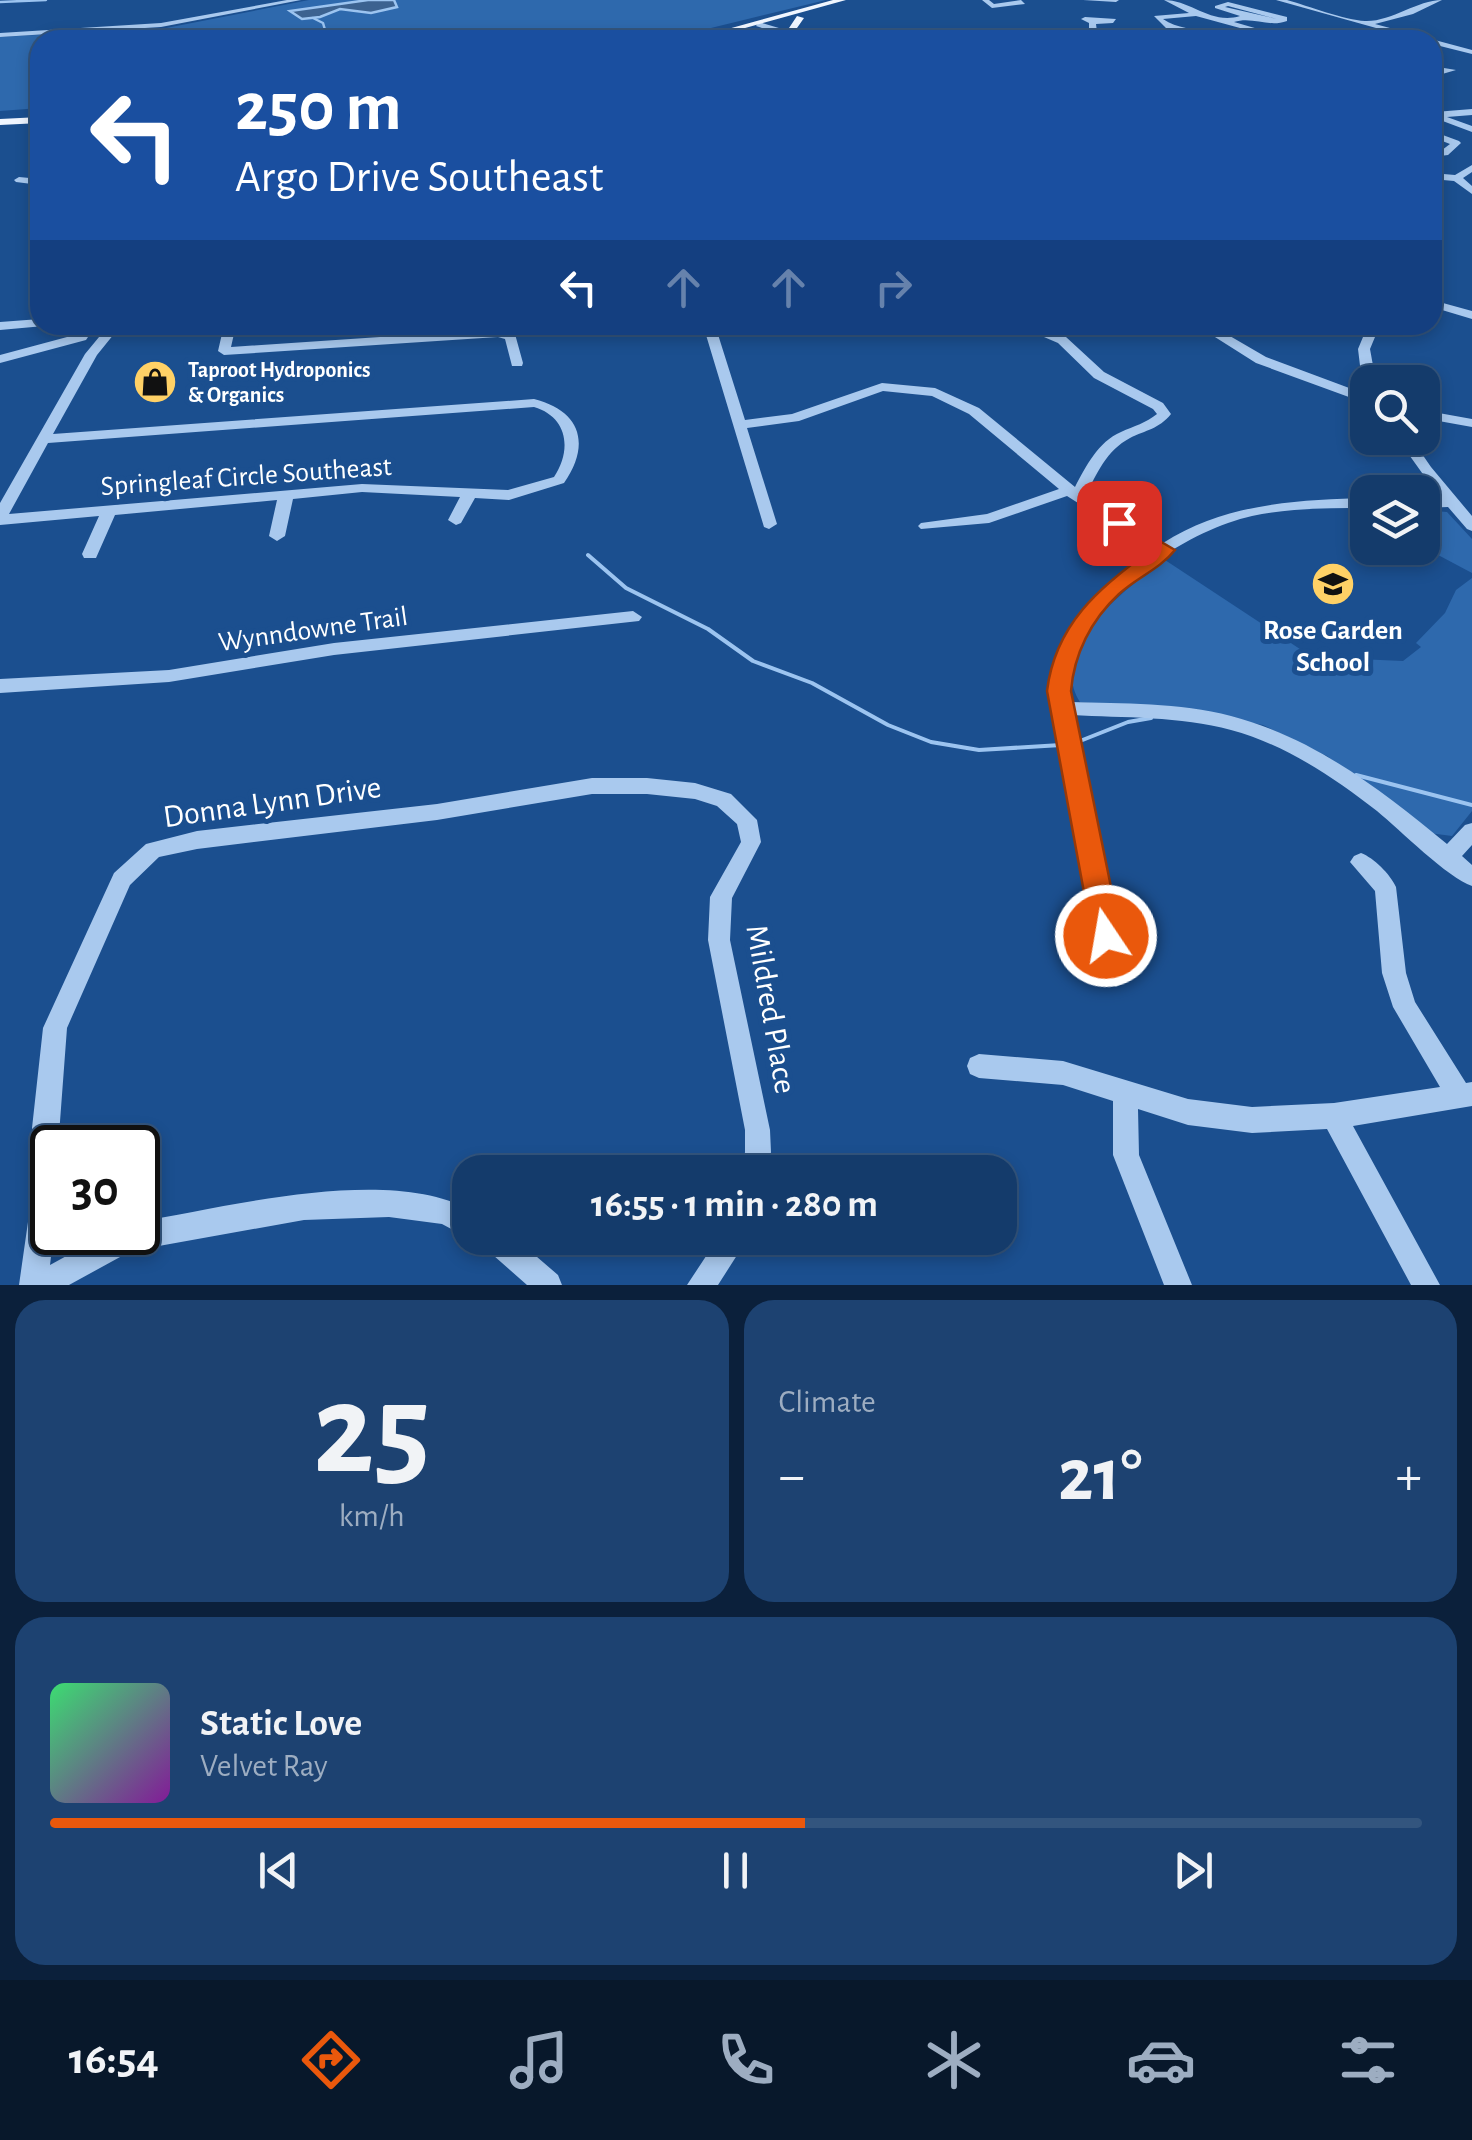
<!DOCTYPE html>
<meta charset="utf-8">
<style>
body{margin:0;font-family:"Alegreya Sans",sans-serif;background:#1d4271;color:#f1f3f6;height:100vh;display:flex;flex-direction:column;font-size:38px;white-space:nowrap}
*{box-sizing:border-box;margin:0}
p{font-size:32px;color:#9dadc1}
.icon{flex:none;width:55px;height:55px;fill:none;stroke:currentColor;stroke-width:2;stroke-linecap:round;stroke-linejoin:round}
.map{position:relative;height:1285px;overflow:hidden}
.side{display:flex;flex-direction:column;gap:15px;padding:15px;background:#0b203b;flex:1}
.side>*{flex:none}
.guide{position:absolute;left:30px;top:30px;width:1412px;height:305px;border-radius:30px;box-shadow:0 5px 15px #0003,0 0 0 2px #33557e;background:#1a4fa0;color:#fff;overflow:hidden}
.fabs{position:absolute;left:1350px;top:365px;display:grid;gap:20px}
.fabs a{display:grid;place-items:center;width:90px;height:90px;border-radius:20px;background:#143b6b;box-shadow:0 5px 15px #0003,0 0 0 2px #33557e;font-size:50px}
.speed{position:absolute;left:30px;top:1125px;display:flex;gap:20px;font-size:50px;font-weight:700;text-align:center}
.speed>*{display:grid;place-content:center;width:130px;height:130px;border-radius:50%;background:#143b6b;box-shadow:0 5px 15px #0003,0 0 0 2px #33557e;line-height:1}
.speed .limit{border:5px solid #111;border-radius:15px;background:#fff;color:#111}
.pin{position:absolute;display:grid;place-items:center;width:85px;height:85px;color:#fff;margin:-42px;border-radius:20px;box-shadow:0 5px 15px #0006}
.me{position:absolute;width:110px;margin:-55px;rotate:348deg;stroke-linejoin:round;filter:drop-shadow(0 0 8px #0008)}
.turn{display:flex;align-items:center;gap:35px;height:210px;padding:0 40px;font-size:45px}
.turn .icon{width:130px;height:130px;stroke-width:2.5}
.turn b{display:block;font-size:70px;line-height:85px}
.lanes{display:flex;align-items:center;height:95px;padding:0 40px;background:#0003;justify-content:center;gap:50px;direction:ltr}
.lanes .off{opacity:.35}
.big{font-size:75px;font-weight:700;line-height:1.1}
.side .widget{flex:1;display:flex;flex-direction:column;justify-content:center;gap:15px;min-width:0;padding:0 35px;border-radius:30px;background:#1d4271}
.side .dial{align-items:center;gap:0}
.dial b{font-size:130px;line-height:1}
.song{display:flex;align-items:center;gap:30px}
.cover{width:120px;height:120px;border-radius:15px;background:linear-gradient(135deg,hsl(140 70% 55%),hsl(290 70% 35%))}
.played{height:10px;border-radius:5px;background:linear-gradient(90deg,#ea580c 55%,#33557e 55%)}
.keys{display:flex;justify-content:space-around;direction:ltr}
.heat{display:flex;justify-content:space-between;align-items:center;font-size:55px;direction:ltr}
.side .tiles{flex:1;display:grid;gap:15px;grid-template-columns:1fr 1fr}
.widget:last-child{grid-column:span 2}
.trip{position:absolute;left:452px;top:1155px;width:565px;height:100px;border-radius:30px;background:#143b6b;box-shadow:0 5px 15px #0003,0 0 0 2px #33557e;font-weight:700;line-height:100px;text-align:center}
.menu{display:flex;height:160px;justify-content:space-around;align-items:center;background:#08182b;color:#9dadc1}
.menu .icon{width:70px;height:70px}
.menu .current{color:#ea580c}
.menu b{font-size:45px;color:#f1f3f6}
.map>svg:first-child{display:block}
.green{fill:#2e69ad}
.water{fill:#3c6290;stroke:#9cc4f0;stroke-width:2.5}
.lines{fill:none;stroke-linecap:round;stroke-linejoin:round}
.stream-far1{stroke:#9cc4f0;stroke-width:2.5}
.stream{stroke:#9cc4f0;stroke-width:4}
.minor{fill:#a9c9ee;fill-rule:evenodd}
.major{fill:#f0f6ff;fill-rule:evenodd}
.route{fill:#ea580c;stroke:#983908;stroke-width:2.5}
.labels{text-anchor:middle;stroke-width:10;stroke-linejoin:round;paint-order:stroke}
.far-poi-label{font-size:22px;font-weight:bold;fill:#fff;stroke:#1b4f8f;text-anchor:start}
.street-label{font-size:28px;fill:#fff;stroke:#1b4f8f}
.poi-label{font-size:28px;font-weight:bold;fill:#fff;stroke:#1b4f8f}
.near-street-label{font-size:32px;fill:#fff;stroke:#1b4f8f}
</style>
<div class="map">
<svg width="1472" height="1285" viewBox="0 0 1472 1285">
<rect width="100%" height="100%" fill="#1b4f8f"/>
<path class="green" d="M309 0H826L662 40H40V108L0 111V37L166 28Z
M1422 510 1447 512 1472 539V573L1423 547Z
M1165 560 1312 657 1403 661 1421 647 1416 643 1445 613 1456 590 1472 578V811L1452 836 1429 833 1327 756 1263 725 1203 713 1080 702C1046 649 1127 587 1165 560Z"/>
<path class="water" d="M368 0H394L397 7 371 13 340 9 320 17 302 19 290 11Z"/>
<g class="lines">
<path class="stream-far1" d="M0 2 46 0
M313 18 323 23 328 40"/>
<path class="stream" d="M588 555 626 588 708 629 753 661 812 683 888 725 931 742 979 750 1061 745
M1075 743 1128 722 1151 718
M1356 775 1472 805"/>
<path class="minor" d="M287 0H301L161 27 0 37V33L161 23Z
M982 0H989L994 4 1021 0 1025 4 992 8Z
M1083 0H1119L1116 2Z
M1164 0C1191 0 1211 25 1240 16L1215 8V6L1228 2 1287 17V21C1268 28 1253 16 1234 22L1296 40H1284L1196 16 1163 19C1177 29 1194 28 1212 33V37L1201 40 1169 38 1168 30 1154 16 1189 13ZM1228 6 1277 19 1225 7ZM1176 31 1202 35 1191 39 1176 35Z
M1276 0H1287C1308 6 1345 20 1365 21 1391 22 1417 0 1442 0L1413 14 1375 24 1472 50V54L1432 44V40H1419Z
M1085 17 1116 19 1113 23 1096 24 1097 32 1135 40 1093 36H1003L1006 40H998L993 34 1089 32V23L1081 19Z
M759 22 789 31 799 40C786 40 770 30 756 26Z
M810 31 870 38 874 40 807 35Z
M1346 34 1364 38 1365 40 1333 39Z
M1432 66 1456 70 1432 77V72L1438 71 1432 70Z
M1472 109V115L1447 117 1472 126V132L1432 117 1435 112Z
M1432 131 1459 141 1461 143 1448 155 1432 157V151L1442 150 1450 144 1432 137Z
M1472 165V172L1463 178 1472 186V194L1454 181 1432 179V173L1455 175Z
M19 177 40 179V185L16 182 14 180Z
M1432 300 1472 311V319L1432 307Z
M40 319V325L44 326 0 330V322Z
M48 325H81L82 327C75 333 55 331 48 325Z
M117 325H134L117 333 111 329Z
M224 325H236L231 347 499 329 515 334 523 363 522 366H512L505 339 498 337 224 355 218 351Z
M703 325H715L745 420 792 414 882 383 935 388 979 408 1075 487C1086 466 1098 442 1121 432 1134 426 1146 423 1157 414L1153 409 1094 378 1058 343 1016 325H1033L1066 337 1104 372 1163 403 1171 414C1159 429 1146 430 1130 438 1107 450 1096 474 1086 496L1163 543C1226 503 1296 500 1368 498V508C1329 508 1290 508 1252 516 1190 530 1110 583 1082 641 1073 661 1071 681 1070 702 1123 704 1179 702 1231 716 1315 738 1381 790 1447 844L1465 825 1472 823V845L1462 856 1472 865V886C1448 878 1400 830 1377 811 1333 777 1286 745 1231 730 1180 716 1124 718 1072 715L1128 976 1124 983 1116 987 1108 983 1052 708C1052 698 1051 687 1053 676 1060 623 1109 577 1152 550L1067 496 989 523 921 529 918 526 921 523 987 514 1059 489 969 414 932 396 883 391 799 421 747 428 777 524 769 529 764 527Z
M1196 325H1211L1266 357 1368 395V404L1256 363Z
M1368 325H1380L1370 349 1376 382H1368V386L1362 382 1358 349Z
M108 330 114 334 97 355 53 434 534 399C581 411 591 444 564 483L509 500 475 498 461 523 456 525 448 520 460 497 362 492 293 499 285 536 277 541 269 536 277 500 115 515 96 558H84L82 554 99 516 0 525V503L85 354 104 331ZM534 407C568 417 572 450 554 477L508 490 362 484 9 514 48 443Z
M82 333 88 337 86 340 0 363V355Z
M1422 410 1472 419V427L1422 418Z
M1397 438H1411L1431 467 1472 516V531L1467 529 1448 507 1422 508V498H1440Z
M633 611 642 617 639 621 334 655 169 682 0 693V679L169 670 334 643Z
M592 778H647L695 783 731 794 757 820 761 842 732 898 730 940 770 1130 771 1152 768 1172H742L745 1152V1130L708 940 710 897 741 842 737 824 717 806 695 799 647 794H592L437 820 197 849 159 857 130 885 67 1028 58 1148H52L54 1232 50 1265 110 1232H138V1222C227 1207 388 1165 470 1210V1238H473L470 1239 442 1224 389 1217 304 1220 131 1251 69 1285H19L33 1187 32 1128 43 1028 114 873 146 844 197 831 437 804Z
M1361 853C1374 858 1390 874 1396 887L1406 973 1415 1002 1466 1083 1472 1082V1106L1353 1126 1440 1285H1411L1327 1129 1252 1133 1188 1125 1138 1109 1139 1155 1192 1285H1164L1113 1155V1101L1063 1085 979 1078 970 1074 967 1066 970 1058 979 1054 1063 1061 1188 1099 1252 1107 1334 1103 1440 1087 1393 1007 1382 973 1375 891 1350 862 1354 856Z
M481 1238H515L558 1275 562 1285H527L485 1248Z
M718 1238H748L718 1285H687Z"/>
<path class="major" d="M833 0H846L702 40H688Z
M797 16 804 18 797 28 804 40H796L789 28Z
M40 117V123L0 125V119Z"/>
</g>
<path class="route" d="M1119 517 1175 550C1160 569 1136 578 1119 594 1091 620 1074 654 1071 691L1121 936 1117 945 1106 948 1096 945 1092 936 1047 691C1055 625 1099 587 1150 551L1112 527 1109 523Z"/>
<defs>
<g id="shop-disc" transform="scale(2.25)"><circle r="9.5" fill="#ffd166" stroke="#1b4f8f"/><path d="M-5-2.5h2.3a2.7 3.5 0 0 1 5.4 0H5L5.5 6h-11ZM-1.5-2.5h3a1.5 2.3 0 0 0-3 0Z" fill="#111"/></g>
<g id="school-disc" transform="scale(2.25)"><circle r="9.5" fill="#ffd166" stroke="#1b4f8f"/><path d="M0-5L7-2L0 1L-7-2ZM-4 1L0 2.5L4 1V4Q0 6-4 4Z" fill="#111"/></g>
</defs>
<g fill-rule="evenodd">
<use href="#shop-disc" x="155" y="382"/>
<use href="#school-disc" x="1333" y="584"/>
</g>
<g class="labels">
<g class="far-poi-label">
<text x="188" y="377">Taproot Hydroponics<tspan x="188" dy="25">&amp; Organics</tspan></text>
</g>
<g class="street-label">
<text transform="translate(246 475) rotate(-4)" y="10">Springleaf Circle Southeast</text>
<text transform="translate(313 628) rotate(-8)" y="10">Wynndowne Trail</text>
</g>
<g class="poi-label">
<text x="1333" y="639">Rose Garden<tspan x="1333" dy="32">School</tspan></text>
</g>
<g class="near-street-label">
<text transform="translate(272 801) rotate(-8)" y="11">Donna Lynn Drive</text>
<text transform="translate(772 1009) rotate(80)" y="11">Mildred Place</text>
</g>
</g>
</svg>
<div class="fabs">
<a><svg class="icon" aria-label="search" viewBox="0 0 24 24"><circle cx="10" cy="10" r="6"/><path d="M15 15l6 6"/></svg></a>
<a><svg class="icon" aria-label="layers" viewBox="0 0 24 24"><path d="M12 4l9 5-9 5-9-5zM3 14l9 5 9-5"/></svg></a>
</div>
<div class="speed"><div class="limit">30</div></div>
<div class="pin" style="left:1119px;top:523px;background:#d93025"><svg class="icon" aria-label="arrive" viewBox="0 0 24 24"><path d="M6 21V4h12l-3 4 3 4H6"/></svg></div>
<svg class="me" style="left:1106px;top:936px" viewBox="-20 -20 40 40"><circle r="17" fill="#ea580c" stroke="#fff" stroke-width="3"/><path d="M0-11L8 9 0 5-8 9z" fill="#fff"/></svg>
<div class="trip">16:55 · 1 min · 280 m</div>
<div class="guide">
<div class="turn"><svg class="icon" aria-label="left" viewBox="0 0 24 24"><path d="M17 20v-9H6M10 6l-5 5 5 5"/></svg><div><b>250 m</b>Argo Drive Southeast</div></div>
<div class="lanes"><svg class="icon" aria-label="left" viewBox="0 0 24 24"><path d="M17 20v-9H6M10 6l-5 5 5 5"/></svg><svg class="icon off" aria-label="ahead" viewBox="0 0 24 24"><path d="M12 20V5M6 11l6-6 6 6"/></svg><svg class="icon off" aria-label="ahead" viewBox="0 0 24 24"><path d="M12 20V5M6 11l6-6 6 6"/></svg><svg class="icon off" aria-label="right" viewBox="0 0 24 24"><path d="M7 20v-9h11M14 6l5 5-5 5"/></svg></div>
</div>
</div>
<section class="side">
<div class="tiles">
<div class="widget dial"><b>25</b><p>km/h</p></div>
<div class="widget"><p>Climate</p>
<div class="heat"><a>−</a><b class="big">21°</b><a>+</a></div>
</div>
<div class="widget">
<div class="song"><i class="cover"></i><div><b>Static Love</b><p>Velvet Ray</p></div></div>
<div class="played"></div>
<div class="keys"><svg class="icon" aria-label="previous" viewBox="0 0 24 24"><path d="M18 5L8 12l10 7zM5 5v14"/></svg><svg class="icon" aria-label="pause" viewBox="0 0 24 24"><path d="M8 5v14M16 5v14"/></svg><svg class="icon" aria-label="next" viewBox="0 0 24 24"><path d="M6 5l10 7-10 7zM19 5v14"/></svg></div>
</div>
</div>
</section>
<nav class="menu">
<b>16:54</b>
<svg class="icon current" aria-label="directions" viewBox="0 0 24 24"><path d="M12 3l9 9-9 9-9-9zM9 14v-3h6M13 9l2 2-2 2"/></svg>
<svg class="icon" aria-label="music" viewBox="0 0 24 24"><path d="M9 18V5l10-2v13"/><circle cx="6" cy="18" r="3"/><circle cx="16" cy="16" r="3"/></svg>
<svg class="icon" aria-label="phone" viewBox="0 0 24 24"><path d="M5 4h4l2 5-3 2q2 4 5 5l2-3 5 2v4C11 20 4 13 5 4z"/></svg>
<svg class="icon" aria-label="climate" viewBox="0 0 24 24"><path d="M12 3v18M4 7l16 10M4 17L20 7"/></svg>
<svg class="icon" aria-label="car" viewBox="0 0 24 24"><path d="M5 17H2v-5l4-1 3-4h7l3 4 3 1v5h-3M9 17h6M6 11h13"/><circle cx="7" cy="17" r="2"/><circle cx="17" cy="17" r="2"/></svg>
<svg class="icon" aria-label="filters" viewBox="0 0 24 24"><path d="M4 7h16M4 17h16"/><circle cx="9" cy="7" r="2"/><circle cx="15" cy="17" r="2"/></svg>
</nav>
